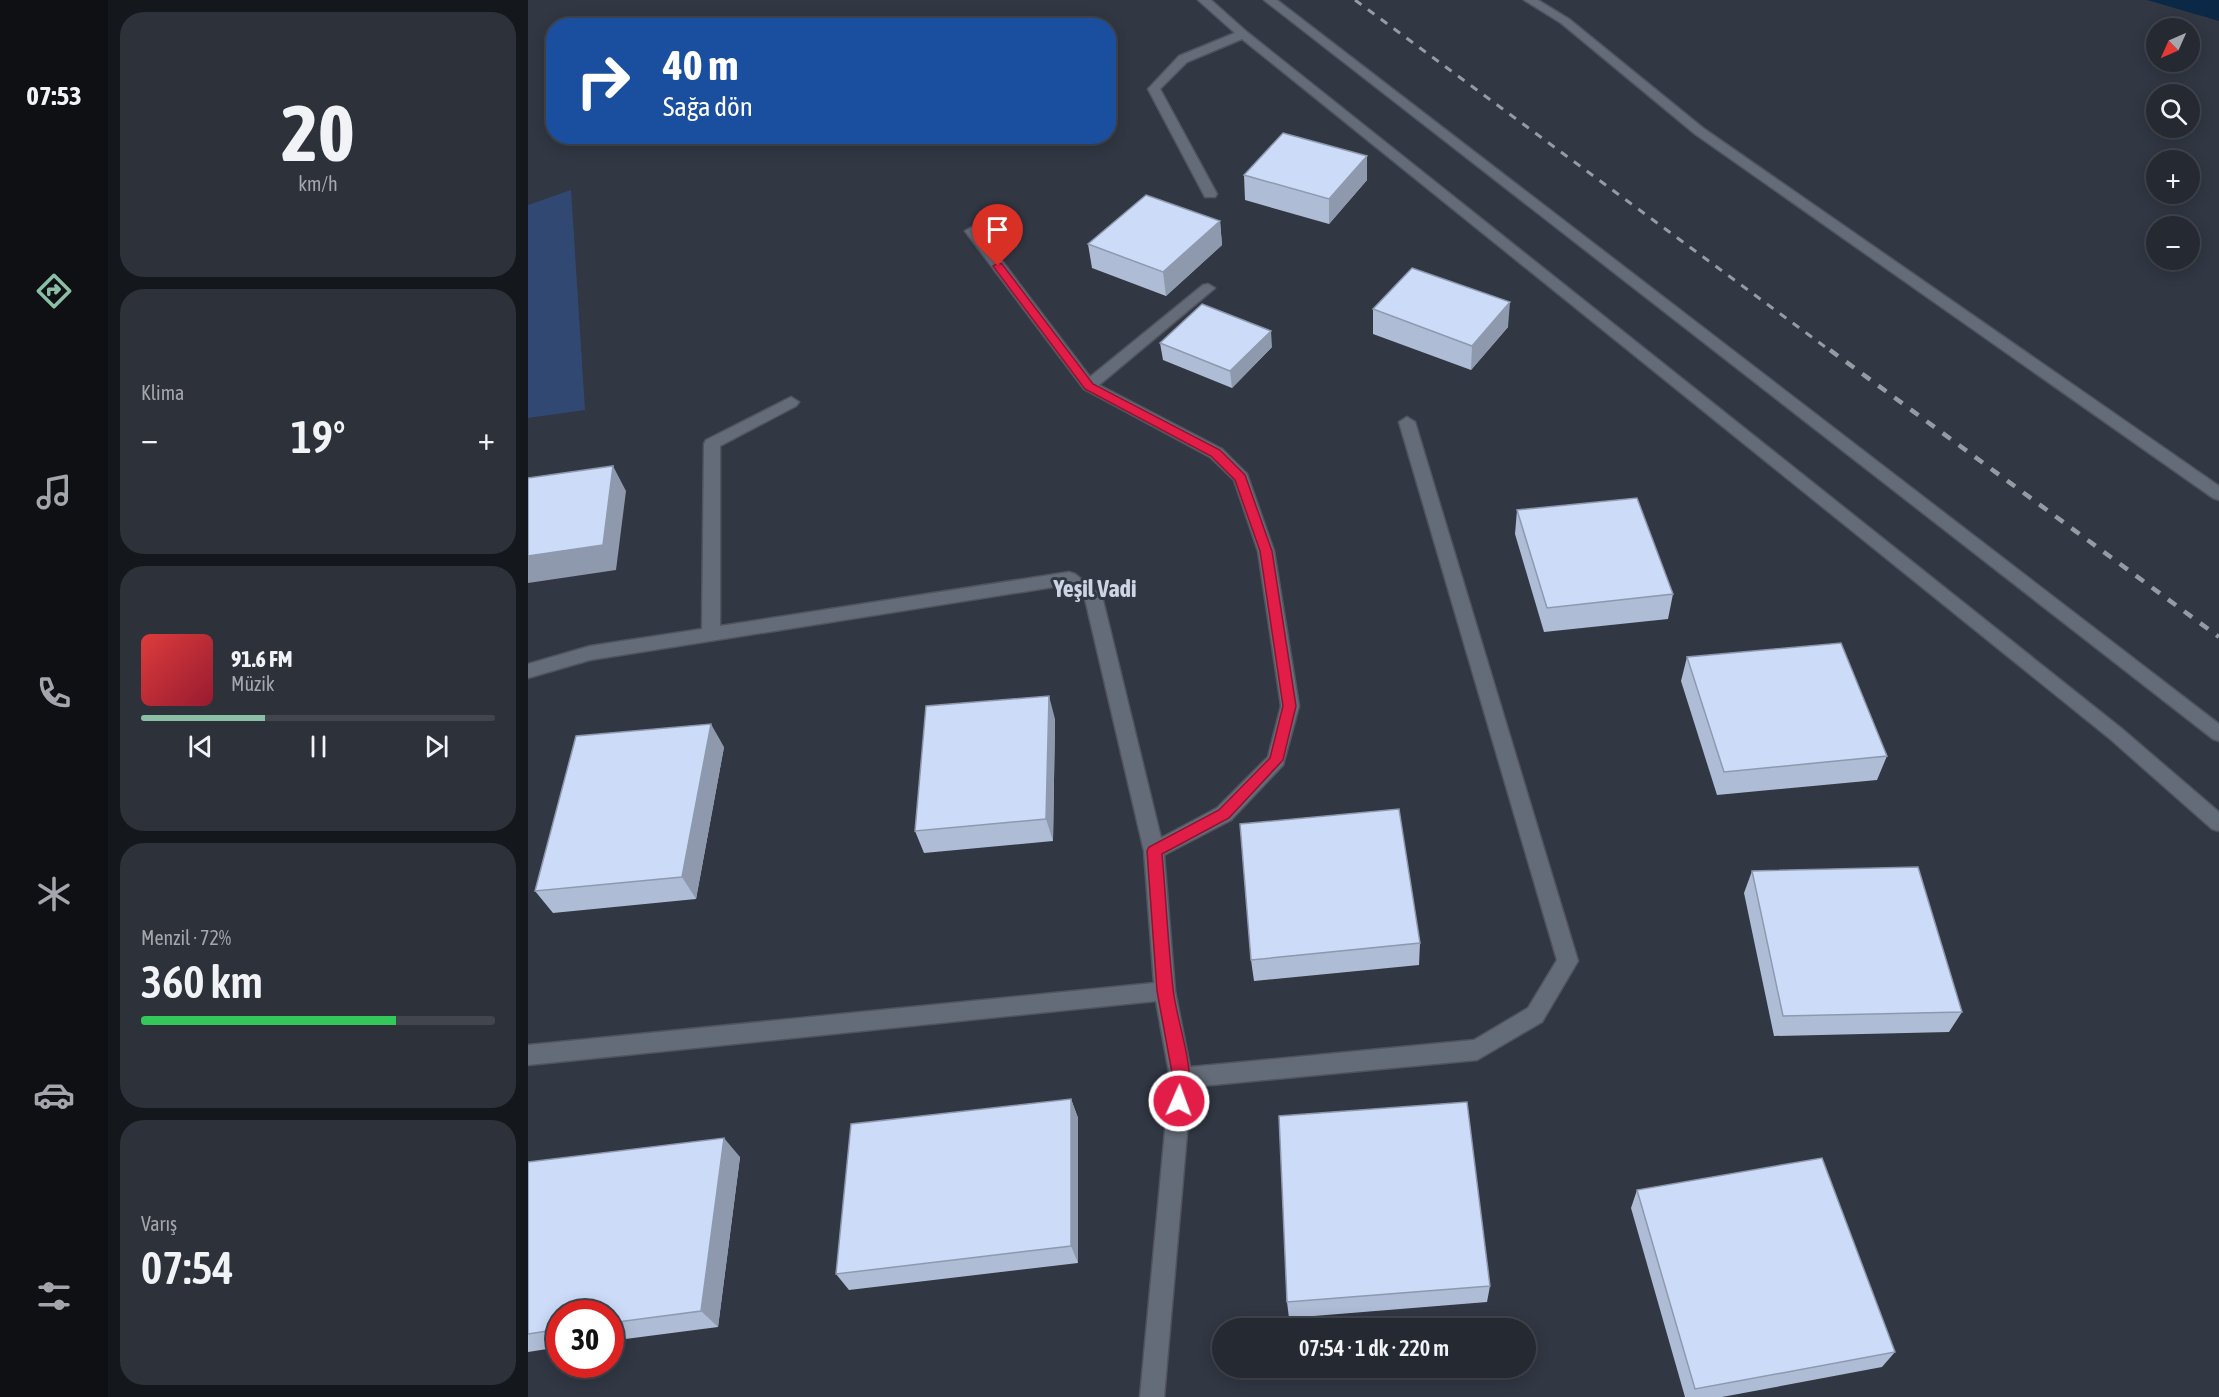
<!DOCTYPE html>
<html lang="tr">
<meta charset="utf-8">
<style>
body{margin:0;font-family:"Asap Condensed",sans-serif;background:#2d313a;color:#f1f3f6;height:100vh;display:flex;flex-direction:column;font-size:22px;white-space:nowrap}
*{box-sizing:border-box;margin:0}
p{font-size:20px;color:#a3a6ac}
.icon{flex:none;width:33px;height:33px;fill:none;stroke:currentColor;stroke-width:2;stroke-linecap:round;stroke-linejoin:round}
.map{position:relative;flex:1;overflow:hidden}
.panel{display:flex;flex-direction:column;gap:12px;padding:12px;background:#14171c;width:420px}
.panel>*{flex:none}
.guide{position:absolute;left:18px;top:18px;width:570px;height:126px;border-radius:24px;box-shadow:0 3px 15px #0003,0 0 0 2px #42454d;background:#1a4fa0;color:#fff;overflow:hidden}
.needle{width:39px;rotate:225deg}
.fabs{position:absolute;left:1618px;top:18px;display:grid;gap:12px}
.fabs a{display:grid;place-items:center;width:54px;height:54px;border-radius:50%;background:#252932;box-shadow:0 3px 15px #0003,0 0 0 2px #42454d;font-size:30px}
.speed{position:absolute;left:18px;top:1300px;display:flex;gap:12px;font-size:30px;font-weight:700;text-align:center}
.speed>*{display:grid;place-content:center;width:78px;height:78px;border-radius:50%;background:#252932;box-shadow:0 3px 15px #0003,0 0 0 2px #42454d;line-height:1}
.speed .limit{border:9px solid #d22;background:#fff;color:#111}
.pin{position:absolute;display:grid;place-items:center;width:51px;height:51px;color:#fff;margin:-62px -26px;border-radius:50% 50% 50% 0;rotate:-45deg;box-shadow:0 0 6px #0007}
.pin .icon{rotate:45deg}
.me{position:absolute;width:66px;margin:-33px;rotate:2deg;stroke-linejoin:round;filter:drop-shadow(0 0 4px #0008)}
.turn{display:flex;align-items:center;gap:21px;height:126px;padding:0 18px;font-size:27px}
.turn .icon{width:78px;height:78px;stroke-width:2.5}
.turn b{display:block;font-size:42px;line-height:51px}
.big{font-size:45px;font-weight:600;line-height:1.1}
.panel .widget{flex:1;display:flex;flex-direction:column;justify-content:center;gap:9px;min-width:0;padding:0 21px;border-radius:24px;background:#2d313a}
.panel .dial{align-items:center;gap:0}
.dial b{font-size:78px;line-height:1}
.song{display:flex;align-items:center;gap:18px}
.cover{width:72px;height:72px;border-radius:9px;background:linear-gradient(135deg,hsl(0 70% 55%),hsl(350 70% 35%))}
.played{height:6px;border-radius:3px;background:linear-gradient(90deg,#8abfa5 35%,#42454d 35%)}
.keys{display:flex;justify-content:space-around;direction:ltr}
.heat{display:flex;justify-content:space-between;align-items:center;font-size:33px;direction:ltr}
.charge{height:9px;border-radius:4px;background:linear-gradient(90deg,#34c759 72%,#42454d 0)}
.trip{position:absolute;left:684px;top:1318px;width:324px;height:60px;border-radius:30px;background:#252932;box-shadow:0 3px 15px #0003,0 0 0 2px #42454d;font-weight:600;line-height:60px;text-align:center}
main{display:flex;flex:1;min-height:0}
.tabs{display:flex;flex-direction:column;width:108px;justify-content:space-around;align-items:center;background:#0f1014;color:#a3a6ac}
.tabs .icon{width:42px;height:42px}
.tabs .selected{color:#8abfa5}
.tabs b{font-size:27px;color:#f1f3f6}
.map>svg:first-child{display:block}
.green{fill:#314872}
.water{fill:#0b2946}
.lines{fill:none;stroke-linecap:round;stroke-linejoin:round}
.minor-casing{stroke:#4f545d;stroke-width:3}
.minor{fill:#656c79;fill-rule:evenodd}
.rail-far1{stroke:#959aa3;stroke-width:3;stroke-dasharray:8 8;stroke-linecap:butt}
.rail{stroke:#959aa3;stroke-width:4.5;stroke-dasharray:10 10;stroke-linecap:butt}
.wall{fill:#afbcd5}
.shaded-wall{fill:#8e99ae}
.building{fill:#cbdbf8;stroke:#8e99ae;stroke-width:1.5}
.route{fill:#e11d48;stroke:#92132f;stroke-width:1.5}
.labels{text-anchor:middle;stroke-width:6;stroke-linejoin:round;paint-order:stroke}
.district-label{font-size:24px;font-weight:bold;fill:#cdd5e4;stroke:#313743}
</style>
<main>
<nav class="tabs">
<b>07:53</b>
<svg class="icon selected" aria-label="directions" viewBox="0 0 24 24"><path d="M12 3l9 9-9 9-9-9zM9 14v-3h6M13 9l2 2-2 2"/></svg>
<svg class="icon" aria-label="music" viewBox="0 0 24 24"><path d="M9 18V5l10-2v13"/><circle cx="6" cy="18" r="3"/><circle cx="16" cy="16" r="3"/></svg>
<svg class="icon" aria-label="phone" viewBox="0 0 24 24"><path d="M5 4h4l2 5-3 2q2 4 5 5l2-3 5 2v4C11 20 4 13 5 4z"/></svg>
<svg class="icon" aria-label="climate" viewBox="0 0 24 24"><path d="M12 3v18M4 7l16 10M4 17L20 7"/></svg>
<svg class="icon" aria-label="car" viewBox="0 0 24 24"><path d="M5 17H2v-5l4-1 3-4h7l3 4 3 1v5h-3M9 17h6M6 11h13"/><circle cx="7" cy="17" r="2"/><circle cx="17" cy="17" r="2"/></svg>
<svg class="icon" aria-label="filters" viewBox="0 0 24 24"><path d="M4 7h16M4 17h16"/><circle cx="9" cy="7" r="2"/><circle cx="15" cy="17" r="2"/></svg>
</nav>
<section class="panel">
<div class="widget dial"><b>20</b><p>km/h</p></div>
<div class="widget"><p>Klima</p>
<div class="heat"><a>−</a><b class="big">19°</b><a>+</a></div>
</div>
<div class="widget">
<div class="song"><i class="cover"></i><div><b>91.6 FM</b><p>Müzik</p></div></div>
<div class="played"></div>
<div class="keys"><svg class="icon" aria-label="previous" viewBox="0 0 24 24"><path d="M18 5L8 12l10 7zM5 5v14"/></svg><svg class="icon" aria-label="pause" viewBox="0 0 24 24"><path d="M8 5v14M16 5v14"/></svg><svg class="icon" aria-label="next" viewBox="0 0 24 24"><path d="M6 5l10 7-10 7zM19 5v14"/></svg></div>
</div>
<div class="widget"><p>Menzil · 72%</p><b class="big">360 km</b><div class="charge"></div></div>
<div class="widget"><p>Varış</p><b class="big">07:54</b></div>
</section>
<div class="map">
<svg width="1691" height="1397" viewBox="0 0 1691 1397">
<rect width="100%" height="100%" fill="#313743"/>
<path class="green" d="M43 190 57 410 0 418V205Z"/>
<path class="water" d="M1619 0H1691V21Z"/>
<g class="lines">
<g class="minor-casing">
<path id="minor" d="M670 0H683L719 32 1593 728 1691 812V831L1684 829 1581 738 714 39 659 62 632 89 689 194 687 197H677L620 89 651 56 707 33Z
M736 0H749L1691 724V741L1685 739Z
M996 0H1010L1041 19 1175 128 1691 486V500L1685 498 1167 134 1033 23Z
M444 227 449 228 562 377 675 285 680 284 687 288 571 385 694 449 719 474 746 551 771 706 755 765 703 820 636 855 647 991 662 1067 946 1040 1000 1008 1029 960 871 422 879 417 887 422 1050 961 1014 1022 949 1060 663 1087 636 1397H612L642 1078 628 1001 0 1065V1045L626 983 616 851 557 599 538 585 62 660 0 678V664L62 646 174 629 176 444 178 440 263 397 271 402 268 406 192 446V626L541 572 547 574 574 596 633 838 689 808 740 757 753 706 730 551 706 480 682 457 556 389 437 231Z"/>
</g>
<use href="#minor" class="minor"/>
<path class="rail-far1" d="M827 0 1304 352"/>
<path class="rail" d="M1302 350 1691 637"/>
</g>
<path class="wall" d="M716 175 839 180 801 224 717 200Z
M692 221 694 245 638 296 564 268 560 244Z
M845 309 980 327 943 370 845 334Z
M632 343 744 347 704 388 635 360Z
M989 510 1145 594 1140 619 1016 632 987 534Z
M1159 657 1359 756 1349 780 1189 795 1153 681Z
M527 719 525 841 396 853 387 831Z
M196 747 168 899 25 913 7 891Z
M1224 871 1434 1012 1421 1032 1246 1036 1216 893Z
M892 943 891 965 726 981 723 960Z
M543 1099 550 1118V1263L321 1290 308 1274Z
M212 1157 190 1327 82 1341V1314H32V1347L0 1352V1162Z
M1109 1190 1367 1352 1354 1367 1194 1397H1157L1103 1208Z
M962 1286 959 1302 761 1318 759 1302Z"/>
<path class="shaded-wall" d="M839 156V180L801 224V199Z
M692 221 694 245 638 296 635 272Z
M982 302 980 327 943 370 944 346Z
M743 331 744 347 704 388 702 371Z
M85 466 98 491 88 570 0 583V556Z
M521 696 527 719 525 841 518 819Z
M183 724 196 747 168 899 154 877Z
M543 1099 550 1118V1263L543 1246Z
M196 1138 212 1157 190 1327 173 1311Z"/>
<path class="building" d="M755 133 839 156 801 199 716 175Z
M618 195 692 221 635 272 560 244Z
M884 268 982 302 944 346 845 309Z
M674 304 743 331 702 371 632 343Z
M85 466 75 545 0 556V478Z
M1109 498 1145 594 1019 608 989 510Z
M1313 643 1359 756 1196 772 1159 657Z
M521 696 518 819 387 831 398 706Z
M183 724 154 877 7 891 48 736Z
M871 809 892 943 723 960 712 824Z
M1390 867 1434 1012 1255 1016 1224 871Z
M543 1099V1246L308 1274 323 1124Z
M939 1102 962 1286 759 1302 751 1116Z
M196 1138 173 1311 82 1323V1314H32V1329L0 1334V1162Z
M1294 1158 1367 1352 1167 1389 1109 1190Z"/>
<path class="route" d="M470 263 474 264 565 384 692 450 717 475 744 551 768 706 755 760 701 818 634 854C638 899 640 944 645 988 648 1022 671 1075 657 1106L651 1109 645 1106 643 1101 645 1078 629 991 619 851 621 847 691 810 742 758 755 706 732 551 707 480 683 456 557 389 465 266Z"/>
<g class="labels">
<g class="district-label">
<text x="567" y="597">Yeşil Vadi</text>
</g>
</g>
</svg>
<div class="fabs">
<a><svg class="needle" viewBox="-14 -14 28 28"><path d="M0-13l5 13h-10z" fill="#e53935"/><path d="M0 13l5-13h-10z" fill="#a3a6ac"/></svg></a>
<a><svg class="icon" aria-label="search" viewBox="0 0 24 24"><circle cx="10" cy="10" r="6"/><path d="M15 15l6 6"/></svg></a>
<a>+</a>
<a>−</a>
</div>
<div class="speed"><div class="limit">30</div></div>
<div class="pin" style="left:470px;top:266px;background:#d93025"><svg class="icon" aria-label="arrive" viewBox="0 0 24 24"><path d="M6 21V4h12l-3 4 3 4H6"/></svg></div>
<svg class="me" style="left:651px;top:1101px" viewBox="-20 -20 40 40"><circle r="17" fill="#e11d48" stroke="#fff" stroke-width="3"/><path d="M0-11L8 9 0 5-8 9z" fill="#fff"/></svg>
<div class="trip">07:54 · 1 dk · 220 m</div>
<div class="guide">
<div class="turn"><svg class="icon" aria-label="right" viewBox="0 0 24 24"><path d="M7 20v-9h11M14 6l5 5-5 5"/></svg><div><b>40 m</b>Sağa dön</div></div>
</div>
</div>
</main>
